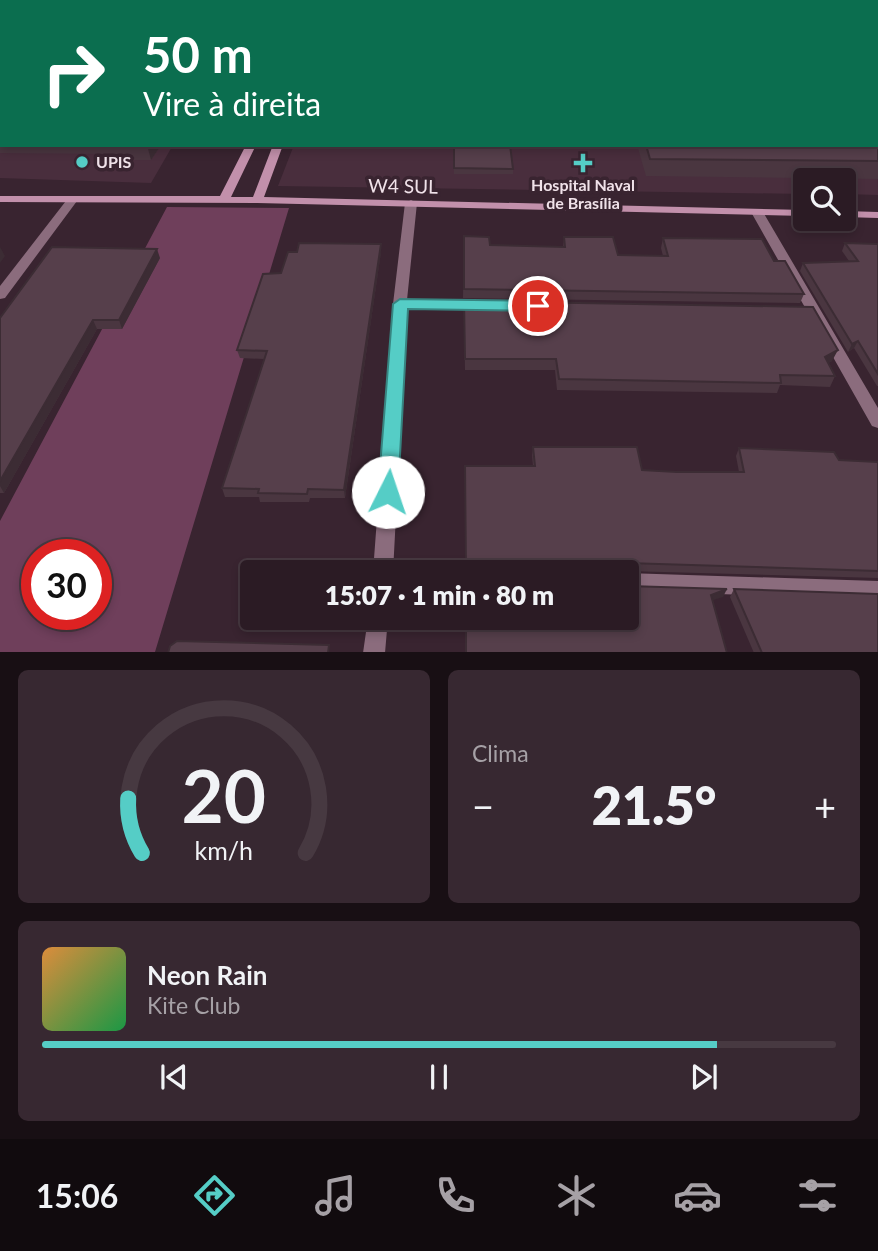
<!DOCTYPE html>
<html lang="pt">
<meta charset="utf-8">
<style>
body{margin:0;font-family:Lato,sans-serif;background:#372831;color:#f1f3f6;height:100vh;display:flex;flex-direction:column;font-size:26px;white-space:nowrap}
*{box-sizing:border-box;margin:0}
p{font-size:23px;color:#a6a1a6}
.icon{flex:none;width:38px;height:38px;fill:none;stroke:currentColor;stroke-width:2;stroke-linecap:round;stroke-linejoin:round}
.map{position:relative;height:652px;overflow:hidden}
.details{display:flex;flex-direction:column;gap:18px;padding:18px;background:#180f14;flex:1}
.details>*{flex:none}
.top-card{position:absolute;left:0px;top:0px;width:878px;height:147px;box-shadow:0 4px 10px #0003,0 0 0 2px #473941;background:#0b6e4f;color:#fff;overflow:hidden}
.fabs{position:absolute;left:793px;top:168px;display:grid;gap:14px}
.fabs a{display:grid;place-items:center;width:63px;height:63px;border-radius:7px;background:#2b1b24;box-shadow:0 4px 10px #0003,0 0 0 2px #473941;font-size:35px}
.speed{position:absolute;left:21px;top:539px;display:flex;gap:14px;font-size:35px;font-weight:700;text-align:center}
.speed>*{display:grid;place-content:center;width:91px;height:91px;border-radius:50%;background:#2b1b24;box-shadow:0 4px 10px #0003,0 0 0 2px #473941;line-height:1}
.speed .limit{border:10px solid #d22;background:#fff;color:#111}
.pin{position:absolute;display:grid;place-items:center;width:60px;height:60px;color:#fff;margin:-30px;border:4px solid #fff;border-radius:50%;box-shadow:0 2px 7px #0007}
.me{position:absolute;width:77px;margin:-38px;rotate:4deg;stroke-linejoin:round;filter:drop-shadow(0 0 5px #0008)}
.turn{display:flex;align-items:center;gap:24px;height:147px;padding:0 28px;font-size:32px}
.turn .icon{width:91px;height:91px;stroke-width:2.5}
.turn b{display:block;font-size:49px;line-height:60px}
.big{font-size:52px;font-weight:800;line-height:1.1}
.details .card{flex:1;display:flex;flex-direction:column;justify-content:center;gap:10px;min-width:0;padding:0 24px;border-radius:10px;background:#372831}
.details .dial{align-items:center;gap:0}
.dial svg{height:182px;overflow:visible;fill:none;stroke:#473941;stroke-width:7;stroke-linecap:round;text-anchor:middle}
.dial text{fill:#f1f3f6;stroke:none}
.song{display:flex;align-items:center;gap:21px}
.cover{width:84px;height:84px;border-radius:10px;background:linear-gradient(135deg,hsl(30 70% 55%),hsl(140 70% 35%))}
.played{height:7px;border-radius:4px;background:linear-gradient(90deg,#55cdc6 85%,#473941 85%)}
.keys{display:flex;justify-content:space-around;direction:ltr}
.heat{display:flex;justify-content:space-between;align-items:center;font-size:38px;direction:ltr}
.details .tiles{flex:1;display:grid;gap:18px;grid-template-columns:1fr 1fr}
.card:last-child{grid-column:span 2}
.trip{position:absolute;left:240px;top:560px;width:399px;height:70px;border-radius:7px;background:#2b1b24;box-shadow:0 4px 10px #0003,0 0 0 2px #473941;font-weight:800;line-height:70px;text-align:center}
.dock{display:flex;height:112px;justify-content:space-around;align-items:center;background:#110b0e;color:#a6a1a6}
.dock .icon{width:49px;height:49px}
.dock .active{color:#55cdc6}
.dock b{font-size:32px;color:#f1f3f6}
.map>svg:first-child{display:block}
.built{fill:#492e3d}
.green{fill:#6f3f5b;fill-rule:evenodd}
.lines{fill:none;stroke-linecap:round;stroke-linejoin:round}
.street{fill:#8b6c7d;fill-rule:evenodd}
.secondary{fill:#c290ab;fill-rule:evenodd}
.wall{fill:#4a3640}
.shaded-wall{fill:#3c2c34}
.building{fill:#563f4b;stroke:#3c2c34;stroke-width:2}
.route{fill:#55cdc6;stroke:#378581;stroke-width:2}
.poi-dot{fill:#55cdc6;stroke:#392430;stroke-width:2.5}
.labels{text-anchor:middle;stroke-width:7;stroke-linejoin:round;paint-order:stroke}
.far-poi-label{font-size:16px;font-weight:bold;fill:#f0e2e9;stroke:#392430;text-anchor:start}
.street-label{font-size:19px;fill:#f0e2e9;stroke:#392430}
</style>
<div class="map">
<svg width="878" height="653" viewBox="0 0 878 653">
<rect width="100%" height="100%" fill="#392430"/>
<path class="built" d="M877 111 878 195 844 194V180H805V194L278 186 294 145H877Z
M0 126 2 145H173L151 183 0 178Z"/>
<path class="green" d="M167 207 289 208 155 652 0 653V521ZM37 555H96V614H37Z"/>
<g class="lines">
<path class="street" d="M73 196 79 199 77 201 5 298 0 299V286L69 197Z
M411 200 417 203 407 300 483 301 490 305 483 309 407 308 393 572H373L393 304 405 203Z
M757 209 763 212 878 408V428L872 426 751 212Z
M626 573 878 581V599L626 591Z
M368 618H388L385 653H363Z"/>
<path class="secondary" d="M217 0H268L271 2H217Z
M820 0H827L828 2H821Z
M858 0H865L866 2H859Z
M877 10H878V15H877Z
M877 44H878V49H877Z
M877 95H878V101H877Z
M246 145H256L231 197H253L273 145H283L264 197 805 210V216L257 203 0 202V196H220Z
M844 211 878 212V218L844 217Z"/>
</g>
<path class="wall" d="M0 0H239L240 2H2V145H161L151 160H111L110 154 0 153Z
M878 114V179L646 176 637 145H877Z
M454 145 513 169V174H454Z
M464 236 490 245 563 247 564 237 618 255 663 256 661 248 663 238 774 261 804 294 800 303 463 298Z
M845 243 878 244V386H877L854 348 848 352 800 271 803 263 849 261 842 251Z
M381 252 345 498H310L309 502H260L259 497H225L222 488 264 359 240 358 237 350 281 273Z
M160 258 122 329H97L4 493H0V318Z
M464 312 832 361 828 363 835 376 830 387 780 385 777 393 557 390 555 370H465Z
M533 447 642 470 677 472H739L736 456 739 448 839 460 878 462V578L626 571 533 466 532 455Z
M734 589 878 653H754L730 597Z"/>
<path class="shaded-wall" d="M147 145H161L151 160Z
M381 244V252L345 498 344 490Z
M0 247 5 256 0 263Z
M157 249 160 258 122 329 119 320Z
M93 320 97 329 4 493 0 486V481Z
M858 341 854 348 848 352 852 344Z
M838 350 832 361 820 368 825 357Z
M727 589 723 597 707 602 711 595Z"/>
<path class="building" d="M0 0H234L233 2H2V133H0Z
M518 0H603V1L659 2H518Z
M877 114H878V161L650 159 646 145H877Z
M454 145H510L513 169 454 168Z
M464 236 489 237 490 245 565 247 564 237H613L618 255 668 256 663 238 762 239 774 261H785L804 294 464 289Z
M299 243 381 244 344 490 308 489 307 494 258 493 259 489 222 488 267 351 237 350 263 274 281 273 288 252H297Z
M845 243 878 244V374L858 341 852 344 803 263 858 261Z
M52 247 157 249 119 320H93L0 481V318Z
M464 301 813 307 838 350 825 357 835 376 780 375 781 383 559 379 556 359H465Z
M533 447H637L642 470 677 472H744L739 448 834 452 839 460 878 462V571L627 563 626 572H466L465 466H535Z
M626 584 628 586 727 589 711 595 727 653H466V618H626Z
M734 589 878 594V653H762Z
M177 641 329 645 328 653H168L170 646Z"/>
<path class="route" d="M400 299 538 301 546 306 538 311 408 309 398 492 395 498 388 500 381 498 378 492 393 304Z"/>
<g class="poi-dot">
<circle cx="82" cy="162" r="7"/>
<path d="M579.5 152.5h7v7h7v7h-7v7h-7v-7h-7v-7h7z"/>
</g>
<g class="labels">
<g class="far-poi-label">
<text x="96" y="168">UPIS</text>
<text x="583" y="191" text-anchor="middle">Hospital Naval<tspan x="583" dy="18">de Brasília</tspan></text>
</g>
<g class="street-label">
<text transform="translate(403 186) rotate(1)" y="7">W4 SUL</text>
</g>
</g>
</svg>
<div class="fabs">
<a><svg class="icon" aria-label="search" viewBox="0 0 24 24"><circle cx="10" cy="10" r="6"/><path d="M15 15l6 6"/></svg></a>
</div>
<div class="speed"><div class="limit">30</div></div>
<div class="pin" style="left:538px;top:306px;background:#d93025"><svg class="icon" aria-label="arrive" viewBox="0 0 24 24"><path d="M6 21V4h12l-3 4 3 4H6"/></svg></div>
<svg class="me" style="left:388px;top:492px" viewBox="-20 -20 40 40"><circle r="19" fill="#fff"/><path d="M0-13L10 11 0 6-10 11z" fill="#55cdc6"/></svg>
<div class="trip">15:07 · 1 min · 80 m</div>
<div class="top-card">
<div class="turn"><svg class="icon" aria-label="right" viewBox="0 0 24 24"><path d="M7 20v-9h11M14 6l5 5-5 5"/></svg><div><b>50 m</b>Vire à direita</div></div>
</div>
</div>
<section class="details">
<div class="tiles">
<div class="card dial"><svg viewBox="0 0 100 80">
<path d="M14 69A42 42 0 1 1 86 69"/>
<path d="M14 69A42 42 0 0 1 8 45" stroke="#55cdc6"/>
<text x="50" y="56" font-size="32" font-weight="700">20</text>
<text x="50" y="72" font-size="11">km/h</text>
</svg></div>
<div class="card"><p>Clima</p>
<div class="heat"><a>−</a><b class="big">21.5°</b><a>+</a></div>
</div>
<div class="card">
<div class="song"><i class="cover"></i><div><b>Neon Rain</b><p>Kite Club</p></div></div>
<div class="played"></div>
<div class="keys"><svg class="icon" aria-label="previous" viewBox="0 0 24 24"><path d="M18 5L8 12l10 7zM5 5v14"/></svg><svg class="icon" aria-label="pause" viewBox="0 0 24 24"><path d="M8 5v14M16 5v14"/></svg><svg class="icon" aria-label="next" viewBox="0 0 24 24"><path d="M6 5l10 7-10 7zM19 5v14"/></svg></div>
</div>
</div>
</section>
<nav class="dock">
<b>15:06</b>
<svg class="icon active" aria-label="directions" viewBox="0 0 24 24"><path d="M12 3l9 9-9 9-9-9zM9 14v-3h6M13 9l2 2-2 2"/></svg>
<svg class="icon" aria-label="music" viewBox="0 0 24 24"><path d="M9 18V5l10-2v13"/><circle cx="6" cy="18" r="3"/><circle cx="16" cy="16" r="3"/></svg>
<svg class="icon" aria-label="phone" viewBox="0 0 24 24"><path d="M5 4h4l2 5-3 2q2 4 5 5l2-3 5 2v4C11 20 4 13 5 4z"/></svg>
<svg class="icon" aria-label="climate" viewBox="0 0 24 24"><path d="M12 3v18M4 7l16 10M4 17L20 7"/></svg>
<svg class="icon" aria-label="car" viewBox="0 0 24 24"><path d="M5 17H2v-5l4-1 3-4h7l3 4 3 1v5h-3M9 17h6M6 11h13"/><circle cx="7" cy="17" r="2"/><circle cx="17" cy="17" r="2"/></svg>
<svg class="icon" aria-label="filters" viewBox="0 0 24 24"><path d="M4 7h16M4 17h16"/><circle cx="9" cy="7" r="2"/><circle cx="15" cy="17" r="2"/></svg>
</nav>
